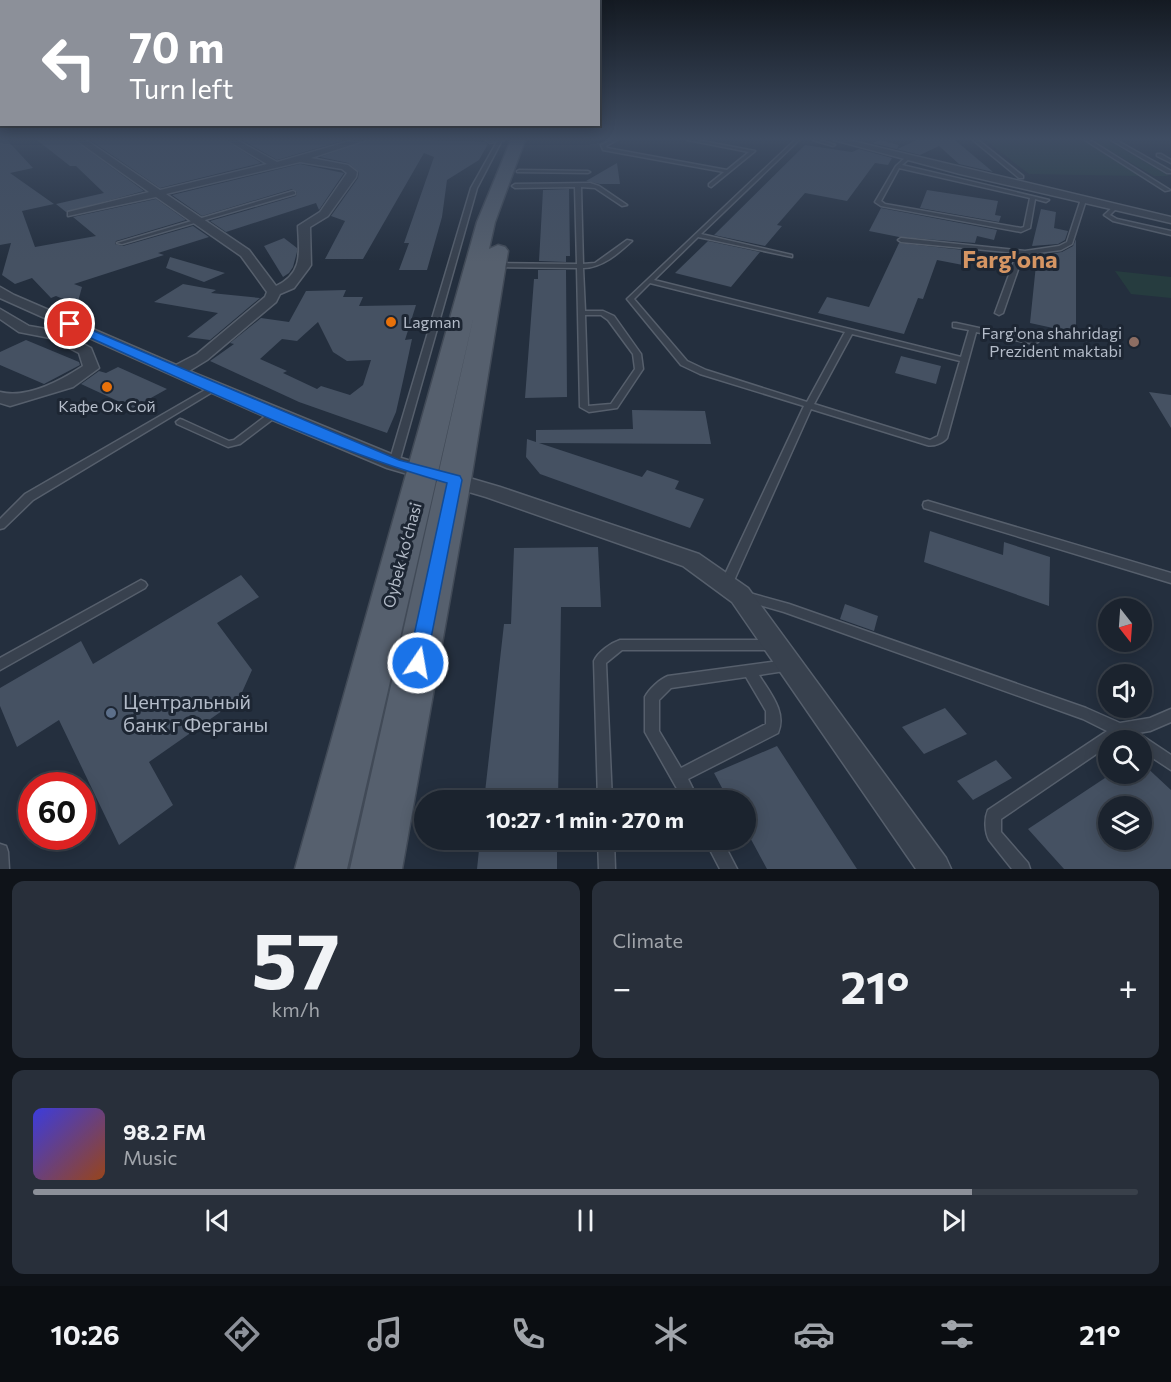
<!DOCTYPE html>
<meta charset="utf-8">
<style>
body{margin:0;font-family:Commissioner,sans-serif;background:#282f3a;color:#f1f3f6;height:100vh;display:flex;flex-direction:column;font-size:22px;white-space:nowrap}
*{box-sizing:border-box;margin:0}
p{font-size:20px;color:#a0a4aa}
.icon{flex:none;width:33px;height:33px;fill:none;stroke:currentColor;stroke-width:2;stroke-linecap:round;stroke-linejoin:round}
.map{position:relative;height:869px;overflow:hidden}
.sheet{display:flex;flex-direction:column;gap:12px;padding:12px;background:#0f1319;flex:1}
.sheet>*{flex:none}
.banner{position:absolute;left:0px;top:0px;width:600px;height:126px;box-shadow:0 3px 15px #0003,0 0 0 2px #39404a;background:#8c9099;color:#fff;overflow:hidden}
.needle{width:39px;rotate:163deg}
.controls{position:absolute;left:1098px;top:598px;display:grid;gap:12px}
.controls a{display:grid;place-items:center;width:54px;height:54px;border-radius:50%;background:#1b232e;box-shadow:0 3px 15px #0003,0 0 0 2px #39404a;font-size:30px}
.speed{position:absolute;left:18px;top:772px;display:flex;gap:12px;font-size:30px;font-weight:700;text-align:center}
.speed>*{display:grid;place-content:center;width:78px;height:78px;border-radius:50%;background:#1b232e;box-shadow:0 3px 15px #0003,0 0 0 2px #39404a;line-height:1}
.speed .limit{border:9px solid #d22;background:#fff;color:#111}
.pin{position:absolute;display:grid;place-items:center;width:51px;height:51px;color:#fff;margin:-26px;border:3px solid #fff;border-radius:50%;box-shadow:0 2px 6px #0007}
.me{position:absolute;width:66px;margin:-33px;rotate:12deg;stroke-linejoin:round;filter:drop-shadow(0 0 4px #0008)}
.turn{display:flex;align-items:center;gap:21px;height:126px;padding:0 30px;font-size:27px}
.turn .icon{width:78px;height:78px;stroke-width:2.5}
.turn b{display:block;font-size:42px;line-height:51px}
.big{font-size:45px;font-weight:700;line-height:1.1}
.sheet .card{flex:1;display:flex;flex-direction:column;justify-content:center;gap:9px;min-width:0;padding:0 21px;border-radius:12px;background:#282f3a}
.sheet .dial{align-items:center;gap:0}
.dial b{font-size:78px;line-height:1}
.song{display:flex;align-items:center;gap:18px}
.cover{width:72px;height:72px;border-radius:9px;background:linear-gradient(135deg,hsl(240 70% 55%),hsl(20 70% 35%))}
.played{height:6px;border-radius:3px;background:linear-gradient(90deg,#8c9099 85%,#39404a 85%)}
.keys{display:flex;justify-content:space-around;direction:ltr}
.heat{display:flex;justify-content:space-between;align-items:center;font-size:33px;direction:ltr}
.sheet .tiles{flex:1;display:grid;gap:12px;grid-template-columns:1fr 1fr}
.card:last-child{grid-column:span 2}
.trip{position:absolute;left:414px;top:790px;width:342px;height:60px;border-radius:30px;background:#1b232e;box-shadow:0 3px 15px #0003,0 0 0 2px #39404a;font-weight:700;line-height:60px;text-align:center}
.menu{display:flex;height:96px;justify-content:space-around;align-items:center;background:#0b0e12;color:#a0a4aa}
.menu .icon{width:42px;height:42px}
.menu .active{color:#8c9099}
.menu b{font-size:27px;color:#f1f3f6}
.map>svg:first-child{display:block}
.green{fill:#263c3f}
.building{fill:#455162;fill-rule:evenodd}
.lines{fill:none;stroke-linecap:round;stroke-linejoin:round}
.lane-casing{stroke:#565f6c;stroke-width:3}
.street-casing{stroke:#565f6c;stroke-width:3}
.primary-casing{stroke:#414a57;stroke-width:3}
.lane{fill:#38414e;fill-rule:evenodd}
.street{fill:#38414e;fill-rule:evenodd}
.primary{fill:#56606e;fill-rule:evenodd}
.route{fill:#1a73e8;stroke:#114b97;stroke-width:1.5}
.food-dot{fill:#e8710a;stroke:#1d2633;stroke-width:2}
.education-dot{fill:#8d6e63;stroke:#1d2633;stroke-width:2}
.service-dot{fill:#5c6f8a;stroke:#1d2633;stroke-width:2}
.labels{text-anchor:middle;stroke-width:6;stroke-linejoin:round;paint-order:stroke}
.poi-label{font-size:16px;fill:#b4bcc9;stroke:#1d2633;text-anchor:start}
.street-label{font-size:16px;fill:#b4bcc9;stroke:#1d2633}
.near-poi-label{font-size:20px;fill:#b4bcc9;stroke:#1d2633;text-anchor:start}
.far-town-label{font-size:24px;font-weight:bold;fill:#d59563;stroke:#1d2633}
</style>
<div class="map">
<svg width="1171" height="869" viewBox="0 0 1171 869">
<rect width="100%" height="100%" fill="#242f3e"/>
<path class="green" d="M985 140H1083L1142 176 1029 174Z
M1092 140H1107L1169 176H1154Z
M1115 271 1171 277V298L1131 294Z"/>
<path class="building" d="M0 140H7L33 168 10 173 54 204 22 211 35 247 96 236 73 217 156 199 186 220 116 241 115 244 123 246 193 226 209 237 158 253 164 255 74 284 82 287 77 305 56 296 51 298 32 278 15 284 2 275 11 243 0 245Z
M37 140H74L144 191 66 212 56 204 104 193 76 166H70Z
M90 140H225L261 163 160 188Z
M242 140H345L277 160Z
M368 140H431L485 142 488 144 479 160 447 180 442 217 427 270H399L409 243H404L434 157 424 153 363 259H325L345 221 331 216 358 178 359 172 348 163 320 157Z
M880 140 899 145 897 149 917 140H955L993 172 959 164 939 146 920 155 872 143Z
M805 145 852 152 859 149 892 158 888 165 875 163 847 201 805 193 777 225 782 226 765 246 714 235Z
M617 163 620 184H600L586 181Z
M300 164 344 173 319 210 316 203 226 232 210 221 296 196 297 192 292 189 202 216 172 195Z
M569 189 570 256H566V262L539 261 543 190Z
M927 190 998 201 995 215 1001 216 999 222 920 208Z
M881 208 997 230 994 240 977 236 975 243 899 237 869 231Z
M1041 209 1056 212 1054 228 1068 231 1065 240 1058 244 1032 246Z
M284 238 297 248V252L293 267 289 273 283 277 264 246Z
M1076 239V333L1030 323 1037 255 1062 252 1073 246Z
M708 241 760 252 731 287 675 273Z
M899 243 973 251 968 266 937 260 923 299 918 298 904 334 818 313 827 297 869 307Z
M170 257 225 273 204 282 166 268Z
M538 270H566L567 397 525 398 534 279H538Z
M183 284 216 290 211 293 260 298 210 340 187 337 218 313 154 302Z
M346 290 343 297H363L359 306 416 305 405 340 412 339 403 381 396 412 387 433 299 402 210 361 234 344 230 343 261 318 289 322 306 291ZM318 322 333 352 347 361 371 360 363 385 350 395 321 386 317 389 283 373 287 371 260 359 282 339 297 341Z
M26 340 79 362 80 365 44 384 0 365V352Z
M901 356 941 366 936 384 895 373Z
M118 367 167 389 133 408 81 384 99 371 106 373Z
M1149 392 1171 395V428Z
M632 410 705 411 711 444 539 443 642 477 647 470 679 481 675 489 704 499 690 528 540 474 526 457 527 439 536 442V430L633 429Z
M930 531 1003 555 1004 542 1050 557 1049 606 924 562Z
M598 547 601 607H561L558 801H484L504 624H511L514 548Z
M241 575 259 597 217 623 252 670 239 699 149 762 173 805 119 845 59 720 17 747 0 706V688L81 641 93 664Z
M845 604 878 616 874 631 840 619Z
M945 708 967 734 924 754 902 727Z
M777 746 857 869H767L746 830V801H729L714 773Z
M996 760 1012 778 973 800 957 781Z
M1142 763 1171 790V869H1064L1028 829 1111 774H1142ZM1108 807H1142V840H1108Z
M480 840H557V869H477Z"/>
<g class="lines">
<g class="lane-casing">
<path id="lane" d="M498 140H502L477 188 399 463 394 466 391 465 389 463 471 188Z
M612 140H617L606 146 607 148 727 170 749 152 688 140H697L755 151 711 187 709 186V184L724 172 603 150 601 145Z
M795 140H799L701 234 792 255V257L698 237 654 280 961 357 969 330 953 327V323H956L1034 340 1038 342 1034 344 976 332 947 438C943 443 933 447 927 445L811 409 732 585 730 588 726 590 722 588 720 585 804 406 700 374 681 365 627 299ZM650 283 845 332 807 402 706 370 687 361 634 299ZM852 334 960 361 938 436 930 440 814 404Z
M813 140H820L835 145 833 146Z
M973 140H978L1023 176V178H1019Z
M1085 140H1090L1170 190 1165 191Z
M1111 140H1116L1171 171V173H1167Z
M1157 154H1161L1171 160V163L1157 156Z
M906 157 910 158 902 165 1049 200 1046 202 1035 199 1030 228 1021 232 881 206 875 202 896 166ZM899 168 1030 198 1024 227 1021 228 885 204 881 201Z
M519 170 588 171 590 172 588 173 517 172V171Z
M590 183 599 186 627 205 622 206 595 188 581 187 583 264 595 263 627 240 632 241C619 253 602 268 583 268L585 311H603L614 316 641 354 643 369 617 408 589 412 580 407 577 268 495 267 492 265 495 263 577 264 575 187 515 188 512 186 515 184ZM585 315H601L608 320 633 354 635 369 611 404 588 406Z
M293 191 295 192V194L122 244 117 243Z
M1081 199 1086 200 1072 244 1061 250 1023 255 1003 313 999 315 995 313 1017 253 901 242 898 240 901 238 1025 251 1059 246 1067 242Z
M1115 205 1118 207 1110 215 1117 219 1171 231V235L1113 221 1104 215Z
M212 386H218L219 388 33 500 4 528 0 529V519L25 494Z
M274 411 277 412 278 414 277 416 240 444 228 447 177 424 176 422 180 419 183 420 229 441 234 440 271 412Z
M928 501 1171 573V583L924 508 923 505 924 502Z
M141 580 145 582 147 585 145 588 0 670V658Z
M746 592 789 604 1086 708 1120 723 1150 718 1171 709V722L1150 731 1138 733 1171 755V770L1142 751V741H1125L1120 738 1116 741H1108V746L1001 819V832L1028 863 1030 869H1012L989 840C985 832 984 819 988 810L1107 731 1083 719 784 612 742 600 740 597 742 594Z
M620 640H773L777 641 779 645 777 649 773 650H622L606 663 612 801H598L594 661C598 652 611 643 620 640Z
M787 660 791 662 793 666 791 670 759 675C770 693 787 712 778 733L688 779 699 801H684L645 732V697C649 689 660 679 668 676ZM746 677 766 711V724L681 768 659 731V700L671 688Z
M598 840H614L615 869H599Z
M705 840H722L737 869H720Z
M0 844 6 846 8 852 9 869H0Z"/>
</g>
<g class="street-casing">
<path id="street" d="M76 140H86L160 190 267 164 227 140H237L277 162 353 140H366L311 158 348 165 357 172 356 177 328 216 310 227 311 265 309 268 294 288 280 294 276 302 207 360 189 371 401 458 500 487 699 554 748 588 946 858 951 869H916L732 602 683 566 486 497 387 468 268 418 0 298V287L14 295 176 365 197 354 265 297 267 292 241 256 156 197 68 216V212L149 192ZM300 162 342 169 347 173 320 212 298 226C299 251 304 273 276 286L249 250 166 194Z
M486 140H504L490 143Z
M834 140H848L1171 217V223L960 174Z
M0 309 29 326 58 331 91 348 99 368 73 387 10 406 0 403V392C27 399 60 381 83 366L79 353 50 338 19 332 0 319Z"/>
</g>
<g class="primary-casing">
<path id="primary" d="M511 140H525L495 222 489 249 498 245 505 247 508 251 471 480 402 869H350L474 315 347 869H295L477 222Z"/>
</g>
<use href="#lane" class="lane"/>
<use href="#street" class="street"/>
<use href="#primary" class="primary"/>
</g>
<linearGradient id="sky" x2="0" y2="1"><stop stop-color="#141a22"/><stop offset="0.53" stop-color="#3f4d63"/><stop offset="1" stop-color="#3f4d63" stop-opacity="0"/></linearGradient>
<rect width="1171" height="262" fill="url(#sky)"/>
<path class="route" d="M70 321 399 460 460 476 462 480 425 669 418 672 411 669 408 663 447 483C315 446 191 382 66 327L64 324Z"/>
<g class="food-dot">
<circle cx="391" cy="322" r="6"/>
<circle cx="107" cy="387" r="6"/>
</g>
<circle class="education-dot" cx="1134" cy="342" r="6"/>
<circle class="service-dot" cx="111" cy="713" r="6"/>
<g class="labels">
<g class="poi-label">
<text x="403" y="328">Lagman</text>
<text x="1122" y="339" text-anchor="end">Farg'ona shahridagi<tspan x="1122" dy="18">Prezident maktabi</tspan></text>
<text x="107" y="412" text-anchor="middle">Кафе Ок Сой</text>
</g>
<g class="street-label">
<text transform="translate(402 555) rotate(-75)" y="6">Oybek ko‘chasi</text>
</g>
<g class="near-poi-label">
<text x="123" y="709">Центральный<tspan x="123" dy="23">банк г Ферганы</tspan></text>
</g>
<g class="far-town-label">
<text x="1010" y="268">Farg'ona</text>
</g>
</g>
</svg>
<div class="controls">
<a><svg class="needle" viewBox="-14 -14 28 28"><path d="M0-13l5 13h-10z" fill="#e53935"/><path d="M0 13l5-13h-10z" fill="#a0a4aa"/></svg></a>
<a><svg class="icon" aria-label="sound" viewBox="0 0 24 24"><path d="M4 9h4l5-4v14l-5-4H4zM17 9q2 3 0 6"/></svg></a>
<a><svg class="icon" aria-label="search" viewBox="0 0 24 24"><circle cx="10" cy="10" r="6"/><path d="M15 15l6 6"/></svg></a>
<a><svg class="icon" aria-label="layers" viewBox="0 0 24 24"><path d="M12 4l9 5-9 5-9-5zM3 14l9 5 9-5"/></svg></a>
</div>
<div class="speed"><div class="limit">60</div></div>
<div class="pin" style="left:70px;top:324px;background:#d93025"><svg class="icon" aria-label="arrive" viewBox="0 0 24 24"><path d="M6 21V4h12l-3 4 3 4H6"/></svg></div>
<svg class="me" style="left:418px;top:663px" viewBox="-20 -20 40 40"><circle r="17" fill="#1a73e8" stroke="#fff" stroke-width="3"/><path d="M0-11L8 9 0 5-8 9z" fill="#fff"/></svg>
<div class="trip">10:27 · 1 min · 270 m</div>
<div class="banner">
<div class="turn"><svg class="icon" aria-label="left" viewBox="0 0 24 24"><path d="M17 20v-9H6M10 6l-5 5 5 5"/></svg><div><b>70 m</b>Turn left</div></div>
</div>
</div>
<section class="sheet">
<div class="tiles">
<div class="card dial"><b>57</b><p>km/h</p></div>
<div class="card"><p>Climate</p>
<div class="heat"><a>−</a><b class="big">21°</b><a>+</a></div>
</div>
<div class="card">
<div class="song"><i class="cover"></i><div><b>98.2 FM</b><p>Music</p></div></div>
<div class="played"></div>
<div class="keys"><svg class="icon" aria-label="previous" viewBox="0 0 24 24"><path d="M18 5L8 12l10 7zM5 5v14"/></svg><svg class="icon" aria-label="pause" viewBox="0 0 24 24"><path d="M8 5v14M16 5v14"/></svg><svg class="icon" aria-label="next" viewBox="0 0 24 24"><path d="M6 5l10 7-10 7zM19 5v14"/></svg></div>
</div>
</div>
</section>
<nav class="menu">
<b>10:26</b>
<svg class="icon active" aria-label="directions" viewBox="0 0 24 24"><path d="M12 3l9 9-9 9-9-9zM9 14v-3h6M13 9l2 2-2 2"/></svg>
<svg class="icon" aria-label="music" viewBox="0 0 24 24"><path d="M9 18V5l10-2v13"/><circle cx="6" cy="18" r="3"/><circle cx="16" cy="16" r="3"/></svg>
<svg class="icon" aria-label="phone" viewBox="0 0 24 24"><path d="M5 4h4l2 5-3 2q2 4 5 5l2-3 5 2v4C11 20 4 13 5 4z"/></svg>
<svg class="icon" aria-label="climate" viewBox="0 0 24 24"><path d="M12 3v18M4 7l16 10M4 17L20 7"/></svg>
<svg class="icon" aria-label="car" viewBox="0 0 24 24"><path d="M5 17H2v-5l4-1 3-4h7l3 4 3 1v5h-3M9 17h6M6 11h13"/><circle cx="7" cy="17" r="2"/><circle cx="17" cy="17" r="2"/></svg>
<svg class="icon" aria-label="filters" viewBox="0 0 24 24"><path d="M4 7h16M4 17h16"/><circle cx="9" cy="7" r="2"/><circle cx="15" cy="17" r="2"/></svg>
<b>21°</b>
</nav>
